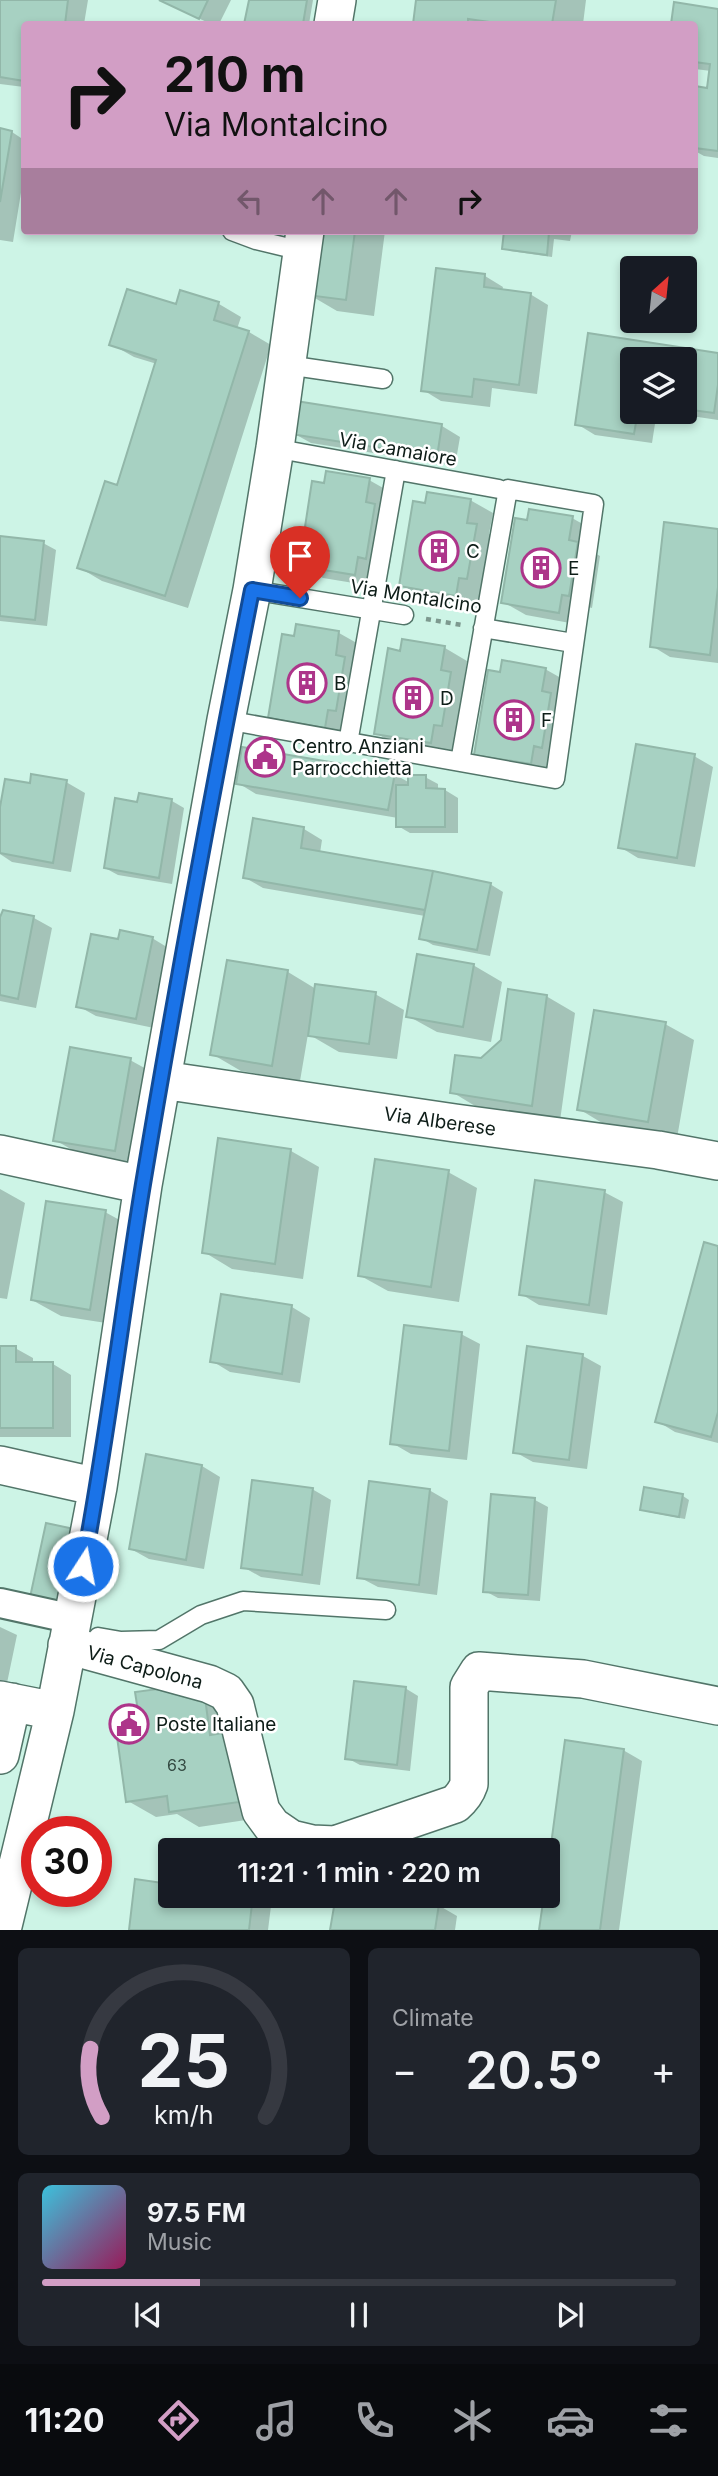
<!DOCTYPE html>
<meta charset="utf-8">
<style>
body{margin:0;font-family:Inter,sans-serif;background:#20242c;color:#f1f3f6;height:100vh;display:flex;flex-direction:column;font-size:26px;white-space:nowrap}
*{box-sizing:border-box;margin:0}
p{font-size:23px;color:#9ea1a6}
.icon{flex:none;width:38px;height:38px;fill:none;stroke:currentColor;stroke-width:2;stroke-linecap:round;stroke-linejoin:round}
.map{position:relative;height:1930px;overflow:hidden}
.details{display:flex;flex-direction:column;gap:18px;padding:18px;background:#0d0f14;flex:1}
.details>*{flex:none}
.guide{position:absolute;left:21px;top:21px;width:677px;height:214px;border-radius:7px;box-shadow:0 4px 10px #0003;background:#d29ec5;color:#111;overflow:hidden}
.needle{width:46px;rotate:27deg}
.fabs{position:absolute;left:620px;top:256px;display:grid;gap:14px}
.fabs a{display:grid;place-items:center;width:77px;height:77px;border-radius:7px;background:#171b24;box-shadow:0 4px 10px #0003;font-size:35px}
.speed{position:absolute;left:21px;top:1816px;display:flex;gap:14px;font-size:35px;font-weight:700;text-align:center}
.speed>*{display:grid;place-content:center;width:91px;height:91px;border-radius:50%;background:#171b24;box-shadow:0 4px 10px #0003;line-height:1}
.speed .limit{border:10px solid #d22;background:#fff;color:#111}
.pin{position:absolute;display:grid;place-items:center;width:60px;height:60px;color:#fff;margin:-72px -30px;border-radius:50% 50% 50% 0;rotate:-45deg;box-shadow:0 0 7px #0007}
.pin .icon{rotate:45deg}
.me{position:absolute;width:77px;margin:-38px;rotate:11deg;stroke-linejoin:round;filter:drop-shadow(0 0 5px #0008)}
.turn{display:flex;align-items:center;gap:24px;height:147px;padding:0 28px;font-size:32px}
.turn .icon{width:91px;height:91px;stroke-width:2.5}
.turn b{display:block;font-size:49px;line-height:60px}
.lanes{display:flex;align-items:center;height:66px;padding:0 28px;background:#0003;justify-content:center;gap:35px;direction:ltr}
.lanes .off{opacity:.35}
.big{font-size:52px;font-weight:600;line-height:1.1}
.details .tile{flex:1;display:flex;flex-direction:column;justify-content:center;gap:10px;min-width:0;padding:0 24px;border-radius:10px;background:#20242c}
.details .dial{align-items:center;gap:0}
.dial svg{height:182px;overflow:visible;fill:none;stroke:#363941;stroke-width:7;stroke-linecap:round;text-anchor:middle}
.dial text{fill:#f1f3f6;stroke:none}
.song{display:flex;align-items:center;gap:21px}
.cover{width:84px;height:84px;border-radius:10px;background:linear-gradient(135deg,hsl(190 70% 55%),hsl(330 70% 35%))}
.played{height:7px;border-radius:4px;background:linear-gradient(90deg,#d29ec5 25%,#363941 25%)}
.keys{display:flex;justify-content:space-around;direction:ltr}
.heat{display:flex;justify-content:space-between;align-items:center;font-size:38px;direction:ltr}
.details .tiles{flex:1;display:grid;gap:18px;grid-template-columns:1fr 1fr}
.tile:last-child{grid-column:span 2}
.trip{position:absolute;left:158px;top:1838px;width:402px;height:70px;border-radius:7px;background:#171b24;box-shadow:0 4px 10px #0003;font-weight:600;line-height:70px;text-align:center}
.tab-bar{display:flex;height:112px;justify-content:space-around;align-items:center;background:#090b0e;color:#9ea1a6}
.tab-bar .icon{width:49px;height:49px}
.tab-bar .current{color:#d29ec5}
.tab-bar b{font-size:32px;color:#f1f3f6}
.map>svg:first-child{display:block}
.shadow{fill:#0003}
.building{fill:#a7d1c2;stroke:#92b7a9;stroke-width:2}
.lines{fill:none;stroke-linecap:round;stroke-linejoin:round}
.service-casing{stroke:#527569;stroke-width:21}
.pedestrian-casing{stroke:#527569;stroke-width:32}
.minor-casing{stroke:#527569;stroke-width:40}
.path{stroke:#7d998f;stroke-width:4.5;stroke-dasharray:5 5;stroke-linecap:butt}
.service{stroke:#fff;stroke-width:18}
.pedestrian{stroke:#fff;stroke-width:28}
.minor{stroke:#fff;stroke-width:37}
.route-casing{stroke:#114b97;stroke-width:18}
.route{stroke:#1a73e8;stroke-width:12}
.labels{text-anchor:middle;stroke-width:5;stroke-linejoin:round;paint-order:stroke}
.number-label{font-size:16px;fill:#344a42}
.street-label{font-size:19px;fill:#0e1d18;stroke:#fff}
.poi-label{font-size:19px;fill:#0e1d18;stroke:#fff;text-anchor:start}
</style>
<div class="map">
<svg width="718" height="1930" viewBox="0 0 718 1930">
<rect width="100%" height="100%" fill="#cdf4e6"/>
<path class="shadow" d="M0 0H88L84 24H24V87L0 84Z
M159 0H231L219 24H211Z
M250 0H313L309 24H246Z
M418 0H586L583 24H415Z
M675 4 718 10V158L704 156 695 151V88L708 90 711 71 695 69V24H672Z
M0 130 12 132 24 140V174L13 242 0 240Z
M317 231H385L374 316 337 311 308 294Z
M506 231H572L570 241 554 239 552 257 510 251 504 248Z
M485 276 503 287 502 291 530 294 548 305 537 394 492 388 490 407 441 401 423 390Z
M181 292 219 304 241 317 237 329 249 332 271 345 188 608 102 581 80 568 118 487 157 364 134 357 111 344 177 306Z
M590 335 718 354V420L658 411H684V359H632V411H657L652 443 595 435 577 424Z
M297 403 442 426 460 437 455 466 311 443 293 433Z
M369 480 392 493 389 514 397 519 389 570 381 569 378 587 323 578 301 565 325 485Z
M470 500 493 513 489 534 499 539 479 608 424 598 401 585 427 505Z
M572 518 595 531 591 551 600 556 592 608 584 606 581 625 526 615 503 602 529 522Z
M718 531V663L670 657 652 646Z
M0 538 43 543 56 550 47 626 0 621Z
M297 626 339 633 362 646 348 740 293 731 270 717Z
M403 641 445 648 467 661 464 681 473 686 454 755 398 746 376 733Z
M545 669 568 682 554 776 499 767 476 754 502 674Z
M694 756 713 767 695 867 638 858 620 847Z
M394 774 410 783 425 777 438 784V790H445L458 798V833H410L398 826V818L256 794 238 783Z
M66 782 85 793 71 872 12 862 0 854V817Z
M172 801 184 808 172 884 118 875 105 868 139 804Z
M254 820 304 829 322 840 320 853 490 884 503 892 490 956 433 945 421 938 425 916 263 888 244 877Z
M4 912 34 918 52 928 36 1008 0 1001V919Z
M152 938 170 949 154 1028 96 1016 78 1006Z
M473 965 502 982 491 1042 437 1032 408 1016Z
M288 972 316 989 375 994 404 1010 397 1059 339 1052 308 1034 300 1081 241 1071 212 1054Z
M546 996 575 1013 560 1121 480 1109 452 1092Z
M665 1024 694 1040 677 1138 607 1126 579 1109Z
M130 1060 159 1076 143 1167 83 1156 55 1140Z
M220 1140 291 1151 319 1167 303 1279 232 1269 204 1252Z
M448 1172 477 1188 459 1302 388 1291 359 1275Z
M0 1189 25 1203 7 1299 0 1298Z
M604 1192 623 1202 607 1315 539 1305 521 1294Z
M105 1212 134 1228 119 1325 61 1316 32 1300Z
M718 1248V1443L675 1432 657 1421Z
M222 1296 292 1307 310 1318 300 1383 230 1372 212 1361Z
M461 1334 480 1344 467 1460 411 1454 392 1443Z
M0 1348H15L33 1358V1364H53L71 1375V1437H0Z
M528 1348 583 1356 601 1366 587 1469 533 1462 515 1452Z
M147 1456 202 1466 220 1477 204 1569 149 1559 131 1549Z
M312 1489 331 1500 320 1585 261 1577 243 1567Z
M645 1489 683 1496 689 1500 685 1519 648 1512 642 1509Z
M429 1490 448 1501 437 1595 378 1587 359 1577Z
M492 1496 535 1500 548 1507 540 1601 498 1598 485 1591Z
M0 1627 17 1635 7 1683 0 1682Z
M405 1688 418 1696 410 1771 360 1765 347 1758Z
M137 1694 231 1701 267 1817 199 1827 177 1814 156 1817 128 1801 140 1713Z
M566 1742 623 1750 642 1761 619 1930H541L548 1895V1880Z
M170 1895H253L271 1906 268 1930H131Z
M405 1895H423L422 1903 438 1905 457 1916 455 1930H332L403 1907Z"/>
<path class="building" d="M0 0H68L65 24H24V81L0 77Z
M159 0H208L199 19Z
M249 0H307L303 24H244Z
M416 0H556L552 24H495L496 23 468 19V24H413Z
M674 2 718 9V151L695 148V86L707 88 710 64 695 62V24H671Z
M0 128 12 131 0 202Z
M315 231H355L346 300 307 295Z
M504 231 549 232 547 255 502 249Z
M436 268 485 274 484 287 531 293 519 385 474 379 472 397 421 391Z
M127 289 176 304 180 290 219 302 214 320 249 331 165 596 77 568 105 481 117 485 156 360 109 345Z
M588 333 718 353V385L714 413 684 409V359H632V411H638L634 434 575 425Z
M296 401 442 424 437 457 291 434Z
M326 471 370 478 366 502 375 504 366 559 358 557 355 575 299 566 312 481 324 483Z
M427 492 471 499 467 523 477 524 467 579 459 578 456 596 399 586 413 501 425 503Z
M529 509 573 516 569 540 578 542 569 596 562 595 559 613 501 603 515 518 527 520Z
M664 522 718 529V587L710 655 650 647Z
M0 536 44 541 35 620 0 616Z
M296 624 339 631 336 655 345 657 336 711 328 710 325 728 268 718 282 634 294 636Z
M402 639 445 646 441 670 451 672 442 726 434 725 431 743 374 734 388 648 400 651Z
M502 660 546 668 542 691 551 693 542 748 534 746 531 764 474 755 488 670 500 672Z
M636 744 695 754 677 858 618 848Z
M242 747 395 773 388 810 236 784Z
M31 774 67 780 53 863 0 853V807L5 779 30 783Z
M408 775H426V788L445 789V827H396V785H408Z
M139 793 172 799 159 878 104 868 115 798 137 802Z
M253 818 304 827 301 848 433 871 425 910 243 878Z
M433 871 491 883 477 950 419 939Z
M3 910 34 916 18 999 0 995V917Z
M120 930 153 937 136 1019 76 1007 91 934 118 939Z
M417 954 474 964 463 1027 406 1017Z
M227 960 288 970 272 1066 210 1055Z
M315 984 376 992 369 1044 308 1036Z
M508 989 547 995 532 1106 450 1093 455 1055 481 1058 501 1040Z
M594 1010 666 1022 648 1122 577 1110Z
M70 1047 131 1058 115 1151 53 1141Z
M218 1138 291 1149 275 1264 202 1253Z
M375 1159 449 1170 431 1287 358 1276Z
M535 1180 605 1190 589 1305 519 1295Z
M46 1201 106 1210 90 1310 31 1300Z
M704 1242 718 1246V1412L711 1437 655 1422Z
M221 1294 292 1305 282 1374 210 1362Z
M404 1325 462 1332 449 1451 390 1444Z
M0 1346H16V1362H53V1428H0Z
M527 1346 583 1354 569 1460 513 1453Z
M146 1454 202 1465 186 1560 129 1549Z
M252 1480 313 1488 302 1575 241 1568Z
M369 1481 430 1489 419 1585 357 1578Z
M644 1487 683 1494 679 1517 640 1510Z
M491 1494 535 1498 528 1595 483 1592Z
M46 1523 79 1530 63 1609 29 1602Z
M354 1681 406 1687 397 1765 345 1759Z
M203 1683 210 1735 229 1732 239 1802 169 1812 167 1796 126 1802 114 1715 138 1711 135 1692Z
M565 1740 624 1749 600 1930H539L544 1895H548V1867Z
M135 1879 170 1884V1895H253L249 1930H129Z
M336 1895H403V1898L439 1904 435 1930H330Z"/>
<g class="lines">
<g class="service-casing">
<path id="service" d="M232 231 256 240 302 251
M287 365 383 379
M290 451 499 489
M252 590 404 615
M483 628 573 643
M226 720 555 779 594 504 508 489 460 762
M348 743 396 470
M98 1637 121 1641 159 1640 201 1615 243 1601 386 1610"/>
</g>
<g class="pedestrian-casing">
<path id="pedestrian" d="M0 1603 73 1619"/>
</g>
<g class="minor-casing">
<path id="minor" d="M333 24 337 0
M162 1080 455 1123 658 1150 718 1161
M0 1154 143 1185
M0 1465 98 1487
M67 1645 209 1684 226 1692 235 1705 261 1811 272 1826 291 1839 312 1844 335 1845 455 1804C462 1798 466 1793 469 1784V1687L479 1671 583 1679 718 1706
M0 1700 55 1711
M0 1755 12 1702
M2 1930 55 1711 98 1487 143 1185 226 720 252 590 275 448 305 231"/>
</g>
<path class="path" d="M426 619 462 625"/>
<use href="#service" class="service"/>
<use href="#pedestrian" class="pedestrian"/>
<use href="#minor" class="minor"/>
</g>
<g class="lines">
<g class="route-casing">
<path id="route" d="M83 1566C107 1440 122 1312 143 1184 176 986 213 788 252 590L300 598"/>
</g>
<use href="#route" class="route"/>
</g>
<defs>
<g id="building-ring" transform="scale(2.0125)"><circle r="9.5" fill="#fff" stroke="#ad358a" stroke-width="1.5"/><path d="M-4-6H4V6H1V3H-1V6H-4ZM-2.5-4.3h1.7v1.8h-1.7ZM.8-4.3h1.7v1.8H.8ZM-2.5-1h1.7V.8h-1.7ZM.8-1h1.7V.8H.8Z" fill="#ad358a"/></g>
<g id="civic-ring" transform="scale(2.0125)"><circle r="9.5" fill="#fff" stroke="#ad358a" stroke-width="1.5"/><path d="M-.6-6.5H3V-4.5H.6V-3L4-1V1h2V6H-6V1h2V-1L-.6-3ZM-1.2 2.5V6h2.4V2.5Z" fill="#ad358a"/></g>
</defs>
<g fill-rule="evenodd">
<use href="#building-ring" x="439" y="551"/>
<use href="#building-ring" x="541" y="568"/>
<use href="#building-ring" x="307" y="683"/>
<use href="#building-ring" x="413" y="698"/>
<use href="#building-ring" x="514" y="720"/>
<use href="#civic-ring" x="265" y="757"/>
<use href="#civic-ring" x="129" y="1724"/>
</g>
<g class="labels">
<g class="number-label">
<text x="177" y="1771">63</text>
</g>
<g class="street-label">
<text transform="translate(398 449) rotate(10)" y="7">Via Camaiore</text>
<text transform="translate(416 596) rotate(9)" y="7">Via Montalcino</text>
<text transform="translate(440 1121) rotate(8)" y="7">Via Alberese</text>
<text transform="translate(145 1667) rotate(15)" y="7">Via Capolona</text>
</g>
<g class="poi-label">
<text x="466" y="558">C</text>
<text x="568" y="575">E</text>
<text x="334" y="690">B</text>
<text x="440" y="705">D</text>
<text x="541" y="727">F</text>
<text x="292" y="753">Centro Anziani<tspan x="292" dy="22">Parrocchietta</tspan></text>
<text x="156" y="1731">Poste Italiane</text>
</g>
</g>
</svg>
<div class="fabs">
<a><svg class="needle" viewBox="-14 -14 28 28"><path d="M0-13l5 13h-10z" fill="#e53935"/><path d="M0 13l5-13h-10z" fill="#9ea1a6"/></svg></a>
<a><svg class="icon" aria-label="layers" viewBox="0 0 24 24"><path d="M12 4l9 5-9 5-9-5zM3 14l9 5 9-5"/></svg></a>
</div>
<div class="speed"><div class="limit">30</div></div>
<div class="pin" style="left:300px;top:598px;background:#d93025"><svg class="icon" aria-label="arrive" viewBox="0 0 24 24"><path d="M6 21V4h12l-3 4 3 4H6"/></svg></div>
<svg class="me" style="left:83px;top:1566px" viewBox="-20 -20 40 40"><circle r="17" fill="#1a73e8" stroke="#fff" stroke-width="3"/><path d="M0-11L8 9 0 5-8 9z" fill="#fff"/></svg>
<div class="trip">11:21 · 1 min · 220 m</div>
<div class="guide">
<div class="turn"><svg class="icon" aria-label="right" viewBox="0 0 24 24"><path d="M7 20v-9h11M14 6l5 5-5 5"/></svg><div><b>210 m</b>Via Montalcino</div></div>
<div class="lanes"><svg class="icon off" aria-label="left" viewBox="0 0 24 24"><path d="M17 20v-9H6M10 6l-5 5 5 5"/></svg><svg class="icon off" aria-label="ahead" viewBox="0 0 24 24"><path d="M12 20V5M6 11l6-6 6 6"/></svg><svg class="icon off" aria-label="ahead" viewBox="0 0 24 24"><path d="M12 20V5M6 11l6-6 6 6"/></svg><svg class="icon" aria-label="right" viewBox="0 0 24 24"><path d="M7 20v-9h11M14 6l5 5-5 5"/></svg></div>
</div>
</div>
<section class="details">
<div class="tiles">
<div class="tile dial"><svg viewBox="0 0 100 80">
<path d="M14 69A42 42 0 1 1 86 69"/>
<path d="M14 69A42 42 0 0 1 9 39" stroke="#d29ec5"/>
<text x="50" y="56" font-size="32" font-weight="700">25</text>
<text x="50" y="72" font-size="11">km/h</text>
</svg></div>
<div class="tile"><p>Climate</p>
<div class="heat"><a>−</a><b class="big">20.5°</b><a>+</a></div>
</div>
<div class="tile">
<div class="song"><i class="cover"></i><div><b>97.5 FM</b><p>Music</p></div></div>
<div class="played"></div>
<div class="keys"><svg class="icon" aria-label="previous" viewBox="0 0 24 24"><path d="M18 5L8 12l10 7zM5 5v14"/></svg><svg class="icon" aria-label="pause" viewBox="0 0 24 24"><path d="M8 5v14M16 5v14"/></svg><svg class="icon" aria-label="next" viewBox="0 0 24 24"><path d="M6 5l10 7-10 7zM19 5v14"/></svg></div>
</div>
</div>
</section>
<nav class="tab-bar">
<b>11:20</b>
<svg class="icon current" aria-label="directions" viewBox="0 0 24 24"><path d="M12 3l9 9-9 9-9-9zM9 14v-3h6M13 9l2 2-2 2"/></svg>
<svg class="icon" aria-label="music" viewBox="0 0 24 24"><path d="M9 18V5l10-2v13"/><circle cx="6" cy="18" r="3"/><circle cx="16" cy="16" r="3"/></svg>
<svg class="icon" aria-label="phone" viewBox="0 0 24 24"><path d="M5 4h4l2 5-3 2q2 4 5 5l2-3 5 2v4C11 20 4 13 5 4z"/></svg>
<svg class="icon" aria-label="climate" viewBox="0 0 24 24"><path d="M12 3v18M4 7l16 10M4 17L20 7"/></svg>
<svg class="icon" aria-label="car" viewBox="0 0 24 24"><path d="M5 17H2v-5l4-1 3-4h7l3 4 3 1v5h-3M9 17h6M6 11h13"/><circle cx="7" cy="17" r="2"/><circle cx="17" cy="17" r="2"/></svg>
<svg class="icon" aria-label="filters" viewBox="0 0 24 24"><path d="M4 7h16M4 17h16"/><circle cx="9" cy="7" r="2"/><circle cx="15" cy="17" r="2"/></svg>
</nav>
